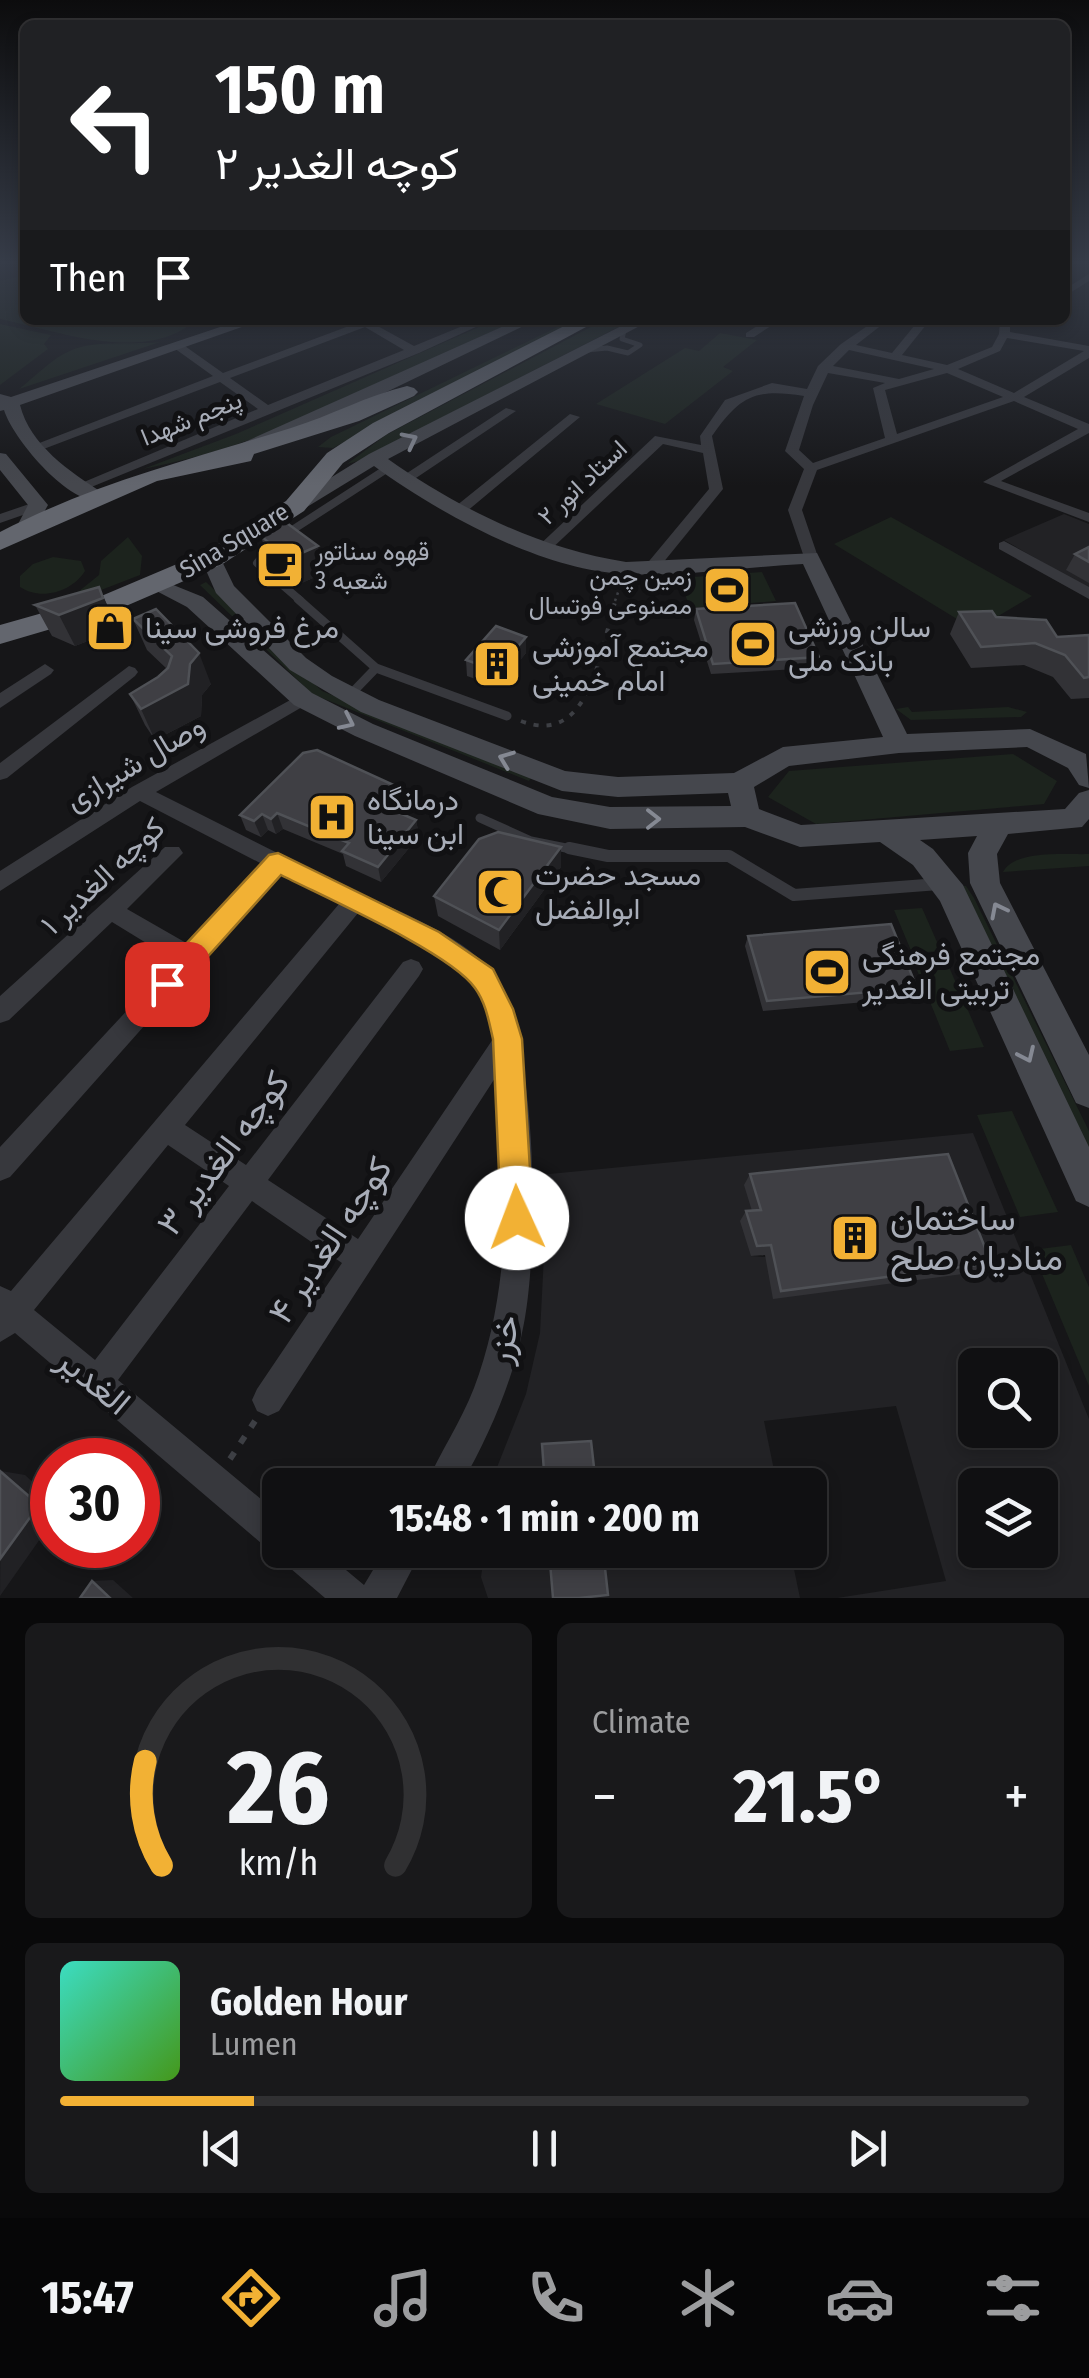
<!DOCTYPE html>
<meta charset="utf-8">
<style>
body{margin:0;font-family:"Fira Sans Condensed",Vazirmatn,sans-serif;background:#19191b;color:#f1f3f6;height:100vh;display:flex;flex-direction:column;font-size:38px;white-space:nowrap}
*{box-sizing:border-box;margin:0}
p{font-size:32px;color:#9c9d9f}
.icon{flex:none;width:55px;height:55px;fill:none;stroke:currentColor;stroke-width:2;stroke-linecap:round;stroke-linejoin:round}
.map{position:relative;height:1598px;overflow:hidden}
.drawer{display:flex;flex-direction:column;gap:25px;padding:25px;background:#09090a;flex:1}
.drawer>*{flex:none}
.guide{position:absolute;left:20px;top:20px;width:1050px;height:305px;border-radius:15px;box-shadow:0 5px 15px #0003,0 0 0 2px #303032;background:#202124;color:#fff;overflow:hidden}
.fabs{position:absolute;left:958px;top:1348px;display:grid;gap:20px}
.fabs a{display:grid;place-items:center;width:100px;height:100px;border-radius:15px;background:#101012;box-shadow:0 5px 15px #0003,0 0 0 2px #303032;font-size:50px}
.speed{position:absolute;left:30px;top:1438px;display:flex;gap:20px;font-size:50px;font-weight:700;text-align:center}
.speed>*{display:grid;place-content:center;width:130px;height:130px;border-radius:50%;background:#101012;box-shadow:0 5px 15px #0003,0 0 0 2px #303032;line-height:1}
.speed .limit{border:15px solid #d22;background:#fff;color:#111}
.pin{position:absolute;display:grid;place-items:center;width:85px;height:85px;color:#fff;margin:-42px;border-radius:20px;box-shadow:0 5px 15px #0006}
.me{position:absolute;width:110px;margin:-55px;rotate:358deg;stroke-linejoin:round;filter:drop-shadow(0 0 8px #0008)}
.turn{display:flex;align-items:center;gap:35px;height:210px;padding:0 30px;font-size:45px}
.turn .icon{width:130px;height:130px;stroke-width:2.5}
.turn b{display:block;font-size:70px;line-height:85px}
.then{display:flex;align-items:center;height:95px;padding:0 30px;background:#0003;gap:20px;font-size:38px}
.big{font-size:75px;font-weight:700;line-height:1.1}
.drawer .tile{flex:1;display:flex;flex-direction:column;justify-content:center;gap:15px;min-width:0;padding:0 35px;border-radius:15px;background:#19191b}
.drawer .dial{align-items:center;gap:0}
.dial svg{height:260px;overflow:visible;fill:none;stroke:#303032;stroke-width:7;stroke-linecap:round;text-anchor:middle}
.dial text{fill:#f1f3f6;stroke:none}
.song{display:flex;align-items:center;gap:30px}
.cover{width:120px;height:120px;border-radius:15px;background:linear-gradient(135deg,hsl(170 70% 55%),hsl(100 70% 35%))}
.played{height:10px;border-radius:5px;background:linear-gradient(90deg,#f2b134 20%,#303032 20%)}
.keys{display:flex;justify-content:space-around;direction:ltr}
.heat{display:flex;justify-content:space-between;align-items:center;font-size:55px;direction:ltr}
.drawer .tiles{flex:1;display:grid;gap:25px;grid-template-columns:1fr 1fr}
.tile:last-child{grid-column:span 2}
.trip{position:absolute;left:262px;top:1468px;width:565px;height:100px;border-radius:15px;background:#101012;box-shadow:0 5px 15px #0003,0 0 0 2px #303032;font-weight:700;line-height:100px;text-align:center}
.tab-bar{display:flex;height:160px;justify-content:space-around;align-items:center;background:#060607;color:#9c9d9f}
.tab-bar .icon{width:70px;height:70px}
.tab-bar .active{color:#f2b134}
.tab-bar b{font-size:45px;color:#f1f3f6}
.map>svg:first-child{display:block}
.built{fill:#222225;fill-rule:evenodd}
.green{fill:#1c231d}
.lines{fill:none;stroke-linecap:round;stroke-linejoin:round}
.path-far2{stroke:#3d3f44;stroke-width:2.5;stroke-dasharray:2.5 4;stroke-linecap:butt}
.path-far1{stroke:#3d3f44;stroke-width:4;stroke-dasharray:5 8;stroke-linecap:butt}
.path{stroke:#3d3f44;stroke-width:6;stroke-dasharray:8 11;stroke-linecap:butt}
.lane-far3{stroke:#37383d;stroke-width:5}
.lane-far2{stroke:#37383d;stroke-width:8}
.lane-far1{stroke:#37383d;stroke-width:9}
.lane{stroke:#37383d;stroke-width:12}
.street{fill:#37383d;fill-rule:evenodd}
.secondary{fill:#45474d;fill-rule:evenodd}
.highway{fill:#63666e;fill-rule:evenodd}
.wall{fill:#323236}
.shaded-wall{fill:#212124}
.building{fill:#3f3f44;stroke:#4f5156;stroke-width:2.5}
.oneway{stroke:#858993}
.route{fill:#f2b134;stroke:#9d7322;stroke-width:2.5}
.labels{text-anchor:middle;stroke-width:10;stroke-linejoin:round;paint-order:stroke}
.far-street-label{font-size:25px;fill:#a8adb8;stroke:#111113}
.far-poi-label{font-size:25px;fill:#a8adb8;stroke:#111113;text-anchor:start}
.poi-label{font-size:30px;fill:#a8adb8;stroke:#111113;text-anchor:start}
.street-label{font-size:30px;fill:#a8adb8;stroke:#111113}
.near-street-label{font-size:35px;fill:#a8adb8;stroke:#111113}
.near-poi-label{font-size:35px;fill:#a8adb8;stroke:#111113;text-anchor:start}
</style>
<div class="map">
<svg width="1089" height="1598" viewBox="0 0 1089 1598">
<rect width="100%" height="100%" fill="#161618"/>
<path class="built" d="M1064 514 1089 524V589L1004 540Z
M973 1133 1089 1419V1598H837L946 1581 896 1406 764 1421 777 1485H490L526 1394 540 1333 545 1236 539 1175ZM754 1220 978 1272 751 1256ZM975 1365H1040V1430H975ZM975 1485H1040V1550H975Z
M485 1550H549L552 1598H488L481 1577Z
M601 1550H790L800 1598H569Z"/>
<path class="green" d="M25 275V320H196C145 365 58 331 0 319V281Z
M495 320H522C400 377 276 443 143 469L236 434Z
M572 320H577L333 448 318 447 331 437Z
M604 320H632L358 461 347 464 386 435Z
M0 324 51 335 44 344 48 349 0 385Z
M720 333 757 340 723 367 733 371 665 424 596 404 685 348 699 351Z
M160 342 19 389C35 377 53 357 72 350 94 340 134 345 160 342Z
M891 517 1032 596 975 630 834 544Z
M128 537 142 556 140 575 83 597 78 592 99 575 101 561Z
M53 557 81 561 85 571C72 592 41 601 20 587V576L33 564Z
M762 572 776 601 690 608 679 578Z
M206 582 322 691 532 776 529 781 312 694 200 585Z
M908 707 912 712 1008 707 1027 712 1021 717 911 720 896 709Z
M1013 754 1057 781 1044 804 816 824 768 797 789 771Z
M1089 854V866L1003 872C1016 849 1065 855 1089 854Z
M961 886H966L974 898 1089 1131V1154Z
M922 908 941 951 912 953 894 910Z
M949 967 984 1047 950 1051 917 970Z
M1012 1111 1058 1212 1020 1217 977 1115Z
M1071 1245 1089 1287V1386L1032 1250Z"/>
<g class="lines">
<path class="path-far2" d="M615 601 621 584"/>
<path class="path-far1" d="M521 721C591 748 600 649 616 599"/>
<path class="path" d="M230 1459 255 1421"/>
<path class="lane-far3" d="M587 350 607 348 628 353 640 345 622 339 624 330"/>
<path class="lane-far2" d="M301 601 257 563 280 538 388 468"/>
<path class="lane-far1" d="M298 599 376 668 349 696
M376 668 507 716
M480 818 531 841 581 851"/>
<path class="lane" d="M569 848 608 856H729L794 895 939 884"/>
<path class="street" d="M1089 274V281L1065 296V289Z
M355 320H379L374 324 414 346 477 320H491L419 353 84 490 72 487 258 409 220 382 41 450 29 447 213 376 174 348V344H182L223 373 357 323ZM365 327 404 350 268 405 230 378Z
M767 320H780L754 337H746V333Z
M876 320H888L856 345 892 353 919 320H930L902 355 947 365 992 347 999 334 1000 320H1010V332L1089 346V358L1024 397 1089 424V433L1001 481 1089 513V522L983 482 1078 429 1014 401 817 470 802 510 818 557 815 560H805L788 510 804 469 785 451 804 396C755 388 740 396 712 436L723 489 658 569 653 571 645 566 709 489 703 453 663 444 547 553 542 555 534 550 655 436 701 445 700 436 725 400 772 383 807 389 818 366 841 344ZM1007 338 1084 351 1014 393 958 369 1000 351ZM849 350 934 369 899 379 833 366ZM828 373 885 383 873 388 885 438 813 463 799 450 813 405ZM947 373 1003 397 897 434 885 390Z
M506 408 516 411 410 482 398 479Z
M570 414 580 417 466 512H456V506Z
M38 501 43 502V508L0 523V514Z
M1004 541 1089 587V599L999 549V543Z
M45 664 54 670 51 674 0 708V693Z
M129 666 135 668 138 672 135 676 7 778 0 780V763Z
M303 693 312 699 309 703 156 792C221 824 286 858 352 890 393 909 460 934 489 969 539 1029 539 1246 524 1323 514 1379 489 1436 461 1485H426C440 1452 461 1422 474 1388 510 1294 511 1174 497 1075L279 1411 268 1416 257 1411 252 1400 257 1389 342 1263 252 1201 118 1380 280 1515V1550H322L364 1585 385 1550H422L397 1598H325L283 1562 279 1554 268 1549 15 1333 0 1342V1286L11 1291 339 904 280 873 10 1177 0 1181V1147L174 960 112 922 9 1020 0 1023V996L165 847H179L183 853 127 909 188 944 262 864 140 801 0 891V871L132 787ZM358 913C392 930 452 955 474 986 485 1002 488 1021 493 1039L358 1239 268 1180 419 976 423 969 419 962 411 959 403 962 246 1165 185 1125ZM168 1145 229 1186 95 1360 34 1310Z"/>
<path class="secondary" d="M241 320H262L20 405C30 445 70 472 103 493V501C70 507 13 439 4 410L0 411V394L11 397Z
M517 320H536L349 410 253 449 247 450 238 445Z
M633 320H651L388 459C458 508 540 549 626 562L817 553 907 734 1030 729 1086 754 1089 788 1079 785 1068 768 1027 747 899 753 789 766 754 787 759 809 801 825 1065 809 1079 793 1089 790V819L1082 827 1008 834 997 854 1000 883 1089 1055V1108L1076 1103 970 883 968 853 977 836 920 840 933 849 963 885 1089 1147V1207L1076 1201 940 901 913 865 880 842 800 847 745 827 610 829 538 814 355 736 294 705 187 607 145 585 156 578 203 597 312 693 373 724 552 797 610 807 731 806 728 793 618 797 562 791 361 712 290 670 216 593 201 559 212 553 219 555 234 586 306 658 332 676 379 700 565 771 618 777 734 773 783 747 883 737 803 564C745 567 684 577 626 574 543 571 440 514 374 466L302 510 295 512 285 506 369 454Z
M0 453 6 454 48 505 33 532H19L16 528 28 505 0 470Z"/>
<path class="highway" d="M576 320H599L389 433 343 463 304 511 221 565 119 609 0 644V625L99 597 203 553 286 501 327 453 373 423Z
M407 386 414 388 418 392 414 396 359 421 254 454 251 461 157 481 0 550V532C97 482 189 460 291 428 330 416 368 395 407 386Z"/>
</g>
<path class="wall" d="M261 536 324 573 295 586 269 563Z
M1089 547V583L1066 570 1075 554Z
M99 587 118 629 75 646 52 636 35 605Z
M696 609 819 657 815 668 711 674 694 620Z
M959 612 1057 637 1089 635V698L1071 699 1053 677 1024 665 971 668 950 634Z
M133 619 211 684 202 695 201 716 155 740 145 725 130 694 158 677 167 669 147 650Z
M526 637V653L498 687 467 676 466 660Z
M403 804 396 812 416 820 419 836 381 882 346 866 343 854 283 829 276 834 268 830 261 837 246 830 240 815Z
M561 867 500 950 438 916 434 896Z
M748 936 917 988 911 998 763 1011 745 946Z
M750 1174 991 1263 978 1272 773 1299 765 1255 751 1256 740 1221 746 1211H752L744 1185Z"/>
<path class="shaded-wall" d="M318 546 324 573 295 586 288 559Z
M99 587 118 629 75 646 59 615Z
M526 637V653L498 687 497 671Z
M199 653 211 684 202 695 201 716 155 740 141 709 190 664Z
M400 788 403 804 386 822 383 806Z
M277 813 283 829 276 834 271 819Z
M262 814 268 830 261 837 254 821Z
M416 820 419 836 381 882 378 867Z
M561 847V867L500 950 499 930Z
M1 1471 25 1475 52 1500V1522L0 1596Z
M113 1580 133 1598H110L92 1581Z"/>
<path class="building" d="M284 521 318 546 288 559 261 536Z
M1089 547V562L1075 554Z
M99 587 103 598 59 615 35 605Z
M795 603 819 657 713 664 696 609Z
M156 609 199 653 190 664 188 684 141 709 130 694 158 677 168 668 172 656 133 619Z
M992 611 996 617 1046 620 1057 637 1089 635V677L1084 678 1065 655 1035 643 981 647 959 612Z
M496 626 526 637 497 671 466 660Z
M317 750 400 788 383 806 416 820 378 867 342 851 349 843 277 813 271 819 262 814 254 821 240 815 303 753Z
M498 832 561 847 499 930 434 896 479 839Z
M891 924 917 988 767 1001 748 936Z
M948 1154 991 1263 781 1291 771 1245 757 1246 746 1211 761 1210 750 1174Z
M591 1441 596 1485H545L542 1444Z
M0 1471 39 1505 0 1559Z
M549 1550H603L608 1595 579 1598H553Z
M92 1581 110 1598H80Z"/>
<defs><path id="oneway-chevron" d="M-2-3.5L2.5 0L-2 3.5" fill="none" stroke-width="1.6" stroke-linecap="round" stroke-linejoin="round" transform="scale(2.5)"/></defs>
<g class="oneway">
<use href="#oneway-chevron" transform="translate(410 440) rotate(-27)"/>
<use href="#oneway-chevron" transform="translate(347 722) rotate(25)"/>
<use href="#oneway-chevron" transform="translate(506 759) rotate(-159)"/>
<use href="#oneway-chevron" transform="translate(653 819)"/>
<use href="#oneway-chevron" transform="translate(998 910) rotate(-117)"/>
<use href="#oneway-chevron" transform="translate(1027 1055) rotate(65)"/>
</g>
<linearGradient id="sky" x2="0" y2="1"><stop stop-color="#0c0c0d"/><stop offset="0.54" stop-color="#363c48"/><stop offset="1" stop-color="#363c48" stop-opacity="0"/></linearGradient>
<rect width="1089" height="486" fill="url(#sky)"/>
<path class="route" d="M278 853 439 932 493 969 513 1009 522 1039 533 1218 528 1229 517 1234 505 1229 501 1218 493 1039C489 1022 486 1003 475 988 451 953 324 897 281 875L176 992 167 996 157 992 153 984 157 975 269 855Z"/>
<defs>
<g id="cafe-square" transform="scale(2.5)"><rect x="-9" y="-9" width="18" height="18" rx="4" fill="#f2b134" stroke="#111113"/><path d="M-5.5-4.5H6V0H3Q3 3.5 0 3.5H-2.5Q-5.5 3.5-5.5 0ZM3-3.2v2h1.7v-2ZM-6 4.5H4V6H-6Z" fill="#111"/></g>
<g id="stadium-square" transform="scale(2.5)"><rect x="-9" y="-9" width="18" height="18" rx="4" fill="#f2b134" stroke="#111113"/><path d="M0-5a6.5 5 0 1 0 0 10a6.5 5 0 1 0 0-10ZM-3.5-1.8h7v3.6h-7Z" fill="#111"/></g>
<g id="shop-square" transform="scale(2.5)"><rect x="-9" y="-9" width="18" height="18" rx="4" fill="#f2b134" stroke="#111113"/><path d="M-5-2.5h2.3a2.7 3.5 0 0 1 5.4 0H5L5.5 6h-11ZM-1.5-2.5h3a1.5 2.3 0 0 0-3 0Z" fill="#111"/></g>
<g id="building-square" transform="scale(2.5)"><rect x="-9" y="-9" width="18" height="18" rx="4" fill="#f2b134" stroke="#111113"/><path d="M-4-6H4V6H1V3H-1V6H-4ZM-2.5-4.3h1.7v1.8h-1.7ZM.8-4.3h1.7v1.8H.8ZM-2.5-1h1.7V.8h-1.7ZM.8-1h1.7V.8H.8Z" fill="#111"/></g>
<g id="hospital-square" transform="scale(2.5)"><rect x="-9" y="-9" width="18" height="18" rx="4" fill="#f2b134" stroke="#111113"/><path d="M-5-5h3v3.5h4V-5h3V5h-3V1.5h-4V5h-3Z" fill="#111"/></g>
<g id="mosque-square" transform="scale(2.5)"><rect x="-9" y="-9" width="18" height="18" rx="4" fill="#f2b134" stroke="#111113"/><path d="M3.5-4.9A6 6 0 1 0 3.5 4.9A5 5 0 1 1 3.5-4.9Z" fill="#111"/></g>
</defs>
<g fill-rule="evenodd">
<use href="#cafe-square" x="280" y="565"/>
<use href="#stadium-square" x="727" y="590"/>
<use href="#shop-square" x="110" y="628"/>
<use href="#stadium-square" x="753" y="644"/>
<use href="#building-square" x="497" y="664"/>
<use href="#hospital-square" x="332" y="817"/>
<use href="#mosque-square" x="500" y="892"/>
<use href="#stadium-square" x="827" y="972"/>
<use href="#building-square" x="855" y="1238"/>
</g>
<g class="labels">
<g class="far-street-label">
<text transform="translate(191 418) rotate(-22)" y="9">پنجم شهدا</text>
<text transform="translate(582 482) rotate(-43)" y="9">استاد انور ۲</text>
<text transform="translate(234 540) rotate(-31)" y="9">Sina Square</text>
</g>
<g class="far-poi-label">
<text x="315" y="560">قهوه سناتور<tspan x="315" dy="29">شعبه 3</tspan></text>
<text x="692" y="585" text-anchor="end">زمین چمن<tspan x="692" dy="29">مصنوعی فوتسال</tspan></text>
</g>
<g class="poi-label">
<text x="788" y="637">سالن ورزشی<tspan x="788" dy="34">بانک ملی</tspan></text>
<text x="145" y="638">مرغ فروشی سینا</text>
<text x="532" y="657">مجتمع آموزشی<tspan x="532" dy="34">امام خمینی</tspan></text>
<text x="367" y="810">درمانگاه<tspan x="367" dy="34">ابن سینا</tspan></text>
<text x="535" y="885">مسجد حضرت<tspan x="535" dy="34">ابوالفضل</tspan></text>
<text x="862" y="965">مجتمع فرهنگی<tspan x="862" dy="34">تربیتی الغدیر</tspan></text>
</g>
<g class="street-label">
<text transform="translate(135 763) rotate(-31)" y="10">وصال شیرازی</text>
<text transform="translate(103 876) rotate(-43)" y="10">کوچه الغدیر ۱</text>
</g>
<g class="near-street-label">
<text transform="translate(223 1153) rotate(-53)" y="12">کوچه الغدیر ۳</text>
<text transform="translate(330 1240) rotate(-56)" y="12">کوچه الغدیر ۴</text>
<text transform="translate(503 1339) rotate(-78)" y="12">خزر</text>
<text transform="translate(94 1381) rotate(40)" y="12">الغدیر</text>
</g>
<g class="near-poi-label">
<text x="890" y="1230">ساختمان<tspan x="890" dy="40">منادیان صلح</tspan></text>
</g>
</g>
</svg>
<div class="fabs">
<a><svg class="icon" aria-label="search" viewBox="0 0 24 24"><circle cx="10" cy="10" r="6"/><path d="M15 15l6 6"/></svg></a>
<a><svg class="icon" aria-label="layers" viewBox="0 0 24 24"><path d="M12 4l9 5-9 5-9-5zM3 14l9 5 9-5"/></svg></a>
</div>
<div class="speed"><div class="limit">30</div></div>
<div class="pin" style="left:167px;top:984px;background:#d93025"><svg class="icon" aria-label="arrive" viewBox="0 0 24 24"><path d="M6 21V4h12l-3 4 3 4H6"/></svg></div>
<svg class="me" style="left:517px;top:1218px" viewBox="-20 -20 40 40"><circle r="19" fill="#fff"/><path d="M0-13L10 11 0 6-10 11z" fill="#f2b134"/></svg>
<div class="trip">15:48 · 1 min · 200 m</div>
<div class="guide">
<div class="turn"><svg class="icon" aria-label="left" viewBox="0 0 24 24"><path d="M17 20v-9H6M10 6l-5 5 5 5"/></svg><div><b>150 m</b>کوچه الغدیر ۲</div></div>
<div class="then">Then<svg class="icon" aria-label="arrive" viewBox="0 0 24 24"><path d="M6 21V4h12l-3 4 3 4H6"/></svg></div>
</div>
</div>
<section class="drawer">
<div class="tiles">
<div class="tile dial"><svg viewBox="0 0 100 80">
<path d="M14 69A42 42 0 1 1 86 69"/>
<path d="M14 69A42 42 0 0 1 9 37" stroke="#f2b134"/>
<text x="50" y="56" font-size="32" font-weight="700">26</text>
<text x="50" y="72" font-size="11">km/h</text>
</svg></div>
<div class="tile"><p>Climate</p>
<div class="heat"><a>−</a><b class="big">21.5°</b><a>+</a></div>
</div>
<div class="tile">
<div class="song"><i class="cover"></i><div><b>Golden Hour</b><p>Lumen</p></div></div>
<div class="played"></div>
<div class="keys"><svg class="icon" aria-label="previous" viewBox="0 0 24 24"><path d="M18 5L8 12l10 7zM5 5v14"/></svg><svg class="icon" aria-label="pause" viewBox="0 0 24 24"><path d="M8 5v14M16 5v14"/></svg><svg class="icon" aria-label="next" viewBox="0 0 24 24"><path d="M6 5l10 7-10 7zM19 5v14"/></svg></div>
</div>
</div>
</section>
<nav class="tab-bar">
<b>15:47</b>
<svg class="icon active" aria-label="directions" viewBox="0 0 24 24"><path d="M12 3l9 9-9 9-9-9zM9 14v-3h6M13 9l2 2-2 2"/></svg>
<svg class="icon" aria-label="music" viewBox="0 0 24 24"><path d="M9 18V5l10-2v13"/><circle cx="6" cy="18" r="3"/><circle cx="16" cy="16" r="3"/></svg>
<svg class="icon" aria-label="phone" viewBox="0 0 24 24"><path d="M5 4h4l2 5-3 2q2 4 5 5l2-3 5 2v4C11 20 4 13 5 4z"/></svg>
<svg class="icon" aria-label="climate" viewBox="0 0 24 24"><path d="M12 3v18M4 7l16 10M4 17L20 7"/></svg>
<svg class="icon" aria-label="car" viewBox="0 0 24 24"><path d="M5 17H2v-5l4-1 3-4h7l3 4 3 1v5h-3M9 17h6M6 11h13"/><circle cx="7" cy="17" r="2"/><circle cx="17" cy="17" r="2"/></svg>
<svg class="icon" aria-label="filters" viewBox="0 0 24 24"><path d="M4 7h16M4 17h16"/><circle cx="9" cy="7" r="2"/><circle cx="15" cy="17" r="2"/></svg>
</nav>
